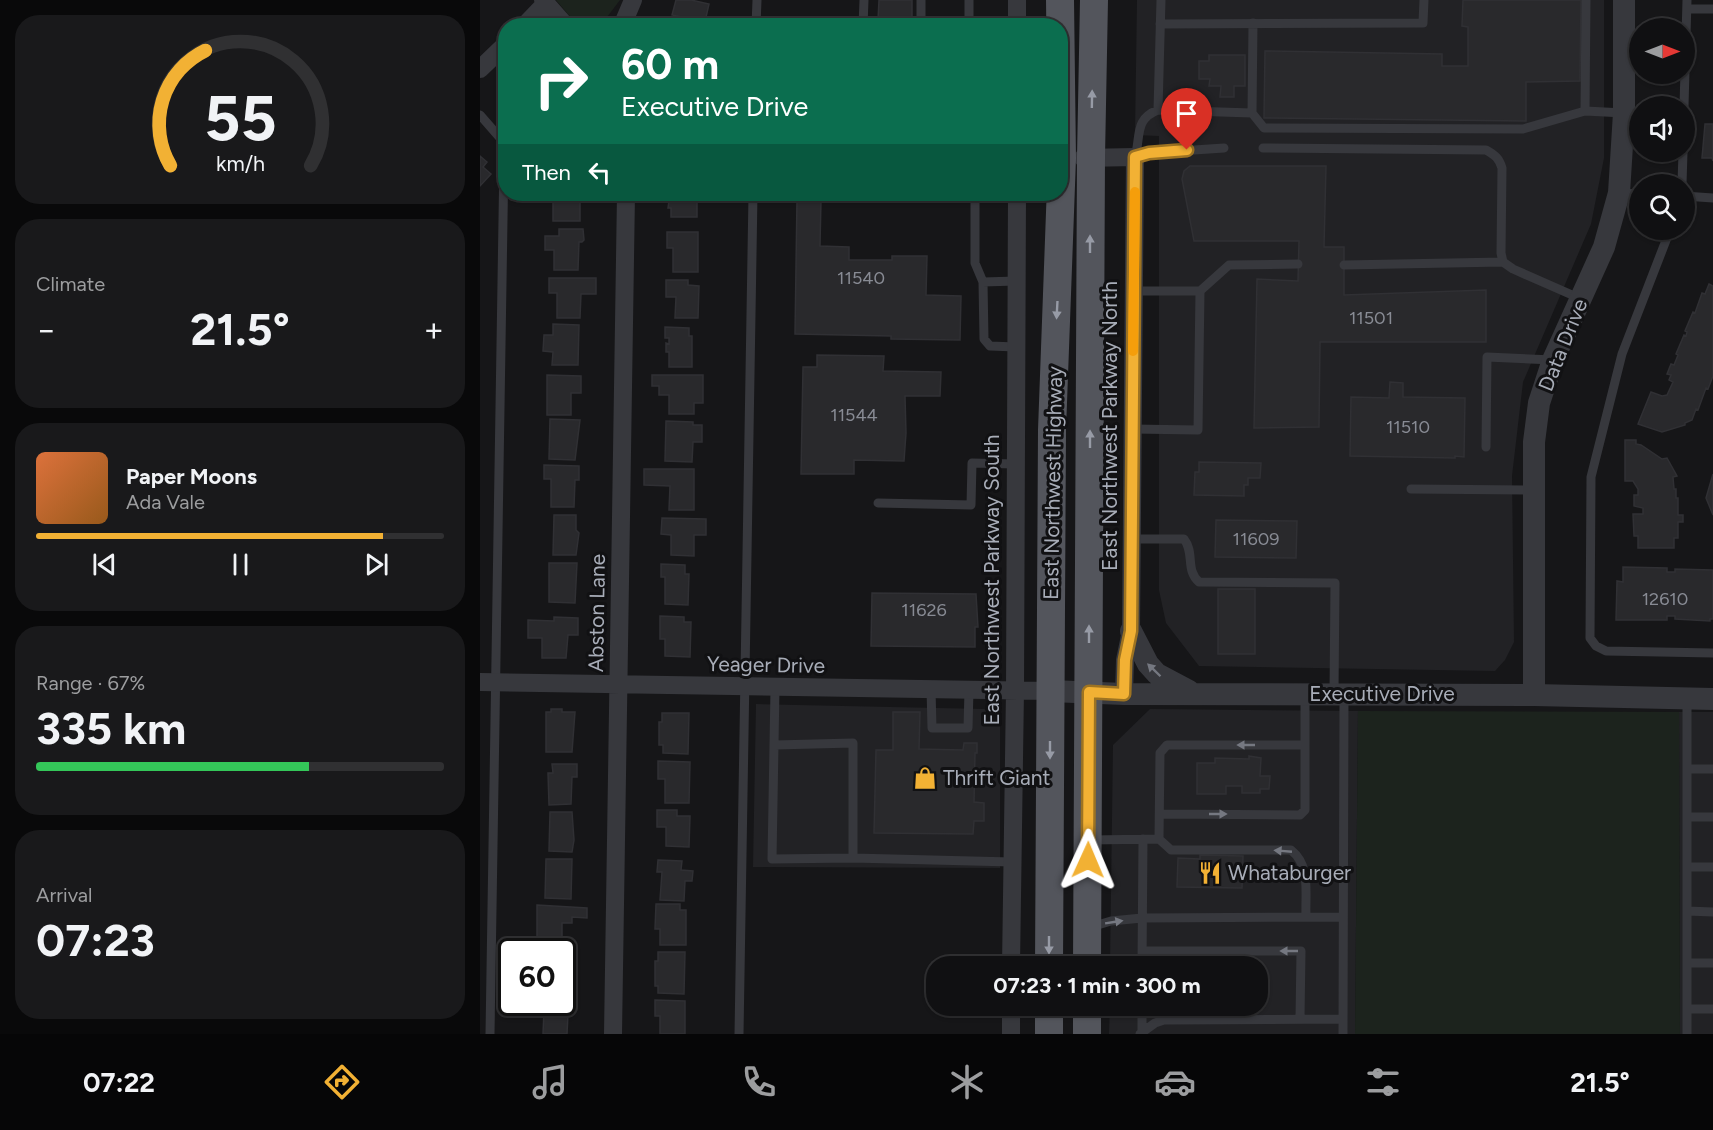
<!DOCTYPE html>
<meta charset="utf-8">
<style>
body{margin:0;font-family:Figtree,sans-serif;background:#19191b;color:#f1f3f6;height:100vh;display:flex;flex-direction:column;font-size:22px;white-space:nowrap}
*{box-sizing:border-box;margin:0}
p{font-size:20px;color:#9c9d9f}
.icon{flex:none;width:33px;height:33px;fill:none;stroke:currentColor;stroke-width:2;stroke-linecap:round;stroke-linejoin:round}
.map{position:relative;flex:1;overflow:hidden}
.panel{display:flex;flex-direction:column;gap:15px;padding:15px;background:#09090a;width:480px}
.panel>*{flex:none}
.guide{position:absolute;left:18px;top:18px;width:570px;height:183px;border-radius:24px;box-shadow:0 2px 4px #0004,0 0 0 2px #303032;background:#0b6e4f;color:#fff;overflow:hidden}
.needle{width:39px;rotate:90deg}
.fabs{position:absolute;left:1149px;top:18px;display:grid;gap:12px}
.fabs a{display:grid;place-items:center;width:66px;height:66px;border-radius:50%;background:#101012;box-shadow:0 2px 4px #0004,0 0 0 2px #303032;font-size:30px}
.speed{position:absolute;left:18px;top:938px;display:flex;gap:12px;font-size:30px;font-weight:700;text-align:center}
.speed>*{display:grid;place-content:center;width:78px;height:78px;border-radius:50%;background:#101012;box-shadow:0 2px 4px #0004,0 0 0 2px #303032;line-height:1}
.speed .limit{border:3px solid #111;border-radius:9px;background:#fff;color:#111}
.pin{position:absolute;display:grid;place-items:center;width:51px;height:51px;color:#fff;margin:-62px -26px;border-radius:50% 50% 50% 0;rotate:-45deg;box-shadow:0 0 6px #0007}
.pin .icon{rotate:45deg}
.me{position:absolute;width:66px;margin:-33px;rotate:1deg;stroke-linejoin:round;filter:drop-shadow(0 0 4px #0008)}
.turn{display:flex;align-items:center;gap:21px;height:126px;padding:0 24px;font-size:27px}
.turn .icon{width:78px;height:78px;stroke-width:2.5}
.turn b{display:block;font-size:42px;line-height:51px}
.then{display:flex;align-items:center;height:57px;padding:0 24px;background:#0003;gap:12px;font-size:22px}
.big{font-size:45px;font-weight:700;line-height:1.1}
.panel .card{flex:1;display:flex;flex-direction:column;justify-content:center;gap:9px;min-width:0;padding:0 21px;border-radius:24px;background:#19191b}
.panel .dial{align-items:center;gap:0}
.dial svg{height:156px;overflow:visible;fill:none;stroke:#303032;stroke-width:7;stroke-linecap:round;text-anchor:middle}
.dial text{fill:#f1f3f6;stroke:none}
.song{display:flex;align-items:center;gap:18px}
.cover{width:72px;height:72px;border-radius:9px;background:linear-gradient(135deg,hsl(20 70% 55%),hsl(30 70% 35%))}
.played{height:6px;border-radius:3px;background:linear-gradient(90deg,#f2b134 85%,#303032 85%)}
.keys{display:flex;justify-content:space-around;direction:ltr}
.heat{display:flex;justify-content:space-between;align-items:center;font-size:33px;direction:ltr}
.charge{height:9px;border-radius:4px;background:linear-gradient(90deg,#34c759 67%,#303032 0)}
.trip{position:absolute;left:446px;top:956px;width:342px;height:60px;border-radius:24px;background:#101012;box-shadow:0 2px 4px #0004,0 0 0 2px #303032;font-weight:700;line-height:60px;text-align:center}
.tabs{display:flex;height:96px;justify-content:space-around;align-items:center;background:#060607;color:#9c9d9f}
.tabs .icon{width:42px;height:42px}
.tabs .on{color:#f2b134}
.tabs b{font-size:27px;color:#f1f3f6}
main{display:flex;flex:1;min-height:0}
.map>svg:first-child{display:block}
.built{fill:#222225}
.green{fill:#1c231d}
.building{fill:#29292c;stroke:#303034;stroke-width:1.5}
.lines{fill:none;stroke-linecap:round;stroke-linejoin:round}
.service{stroke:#37383d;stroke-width:9}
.minor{stroke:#37383d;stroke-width:18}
.tertiary{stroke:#37383d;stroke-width:22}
.primary{stroke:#53555c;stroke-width:28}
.oneway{fill:#979ba6}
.oneway2{fill:#757881}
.route-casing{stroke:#9d7322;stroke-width:15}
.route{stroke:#f2b134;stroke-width:10}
.slow{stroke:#f59e0b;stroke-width:10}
.labels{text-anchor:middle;stroke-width:6;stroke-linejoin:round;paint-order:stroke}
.number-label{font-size:18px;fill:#888b94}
.street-label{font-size:21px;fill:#a8adb8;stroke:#111113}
.poi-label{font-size:21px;fill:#a8adb8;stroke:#111113;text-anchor:start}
</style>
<main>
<section class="panel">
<div class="card dial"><svg viewBox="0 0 100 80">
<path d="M14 69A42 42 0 1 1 86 69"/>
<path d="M14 69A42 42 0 0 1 32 10" stroke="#f2b134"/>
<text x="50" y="56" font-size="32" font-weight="700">55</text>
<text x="50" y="72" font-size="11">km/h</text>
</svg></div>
<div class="card"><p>Climate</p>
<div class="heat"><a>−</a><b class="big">21.5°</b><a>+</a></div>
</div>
<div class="card">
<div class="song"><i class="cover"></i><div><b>Paper Moons</b><p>Ada Vale</p></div></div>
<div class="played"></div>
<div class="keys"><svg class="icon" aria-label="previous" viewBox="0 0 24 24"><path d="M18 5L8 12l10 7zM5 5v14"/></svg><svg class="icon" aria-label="pause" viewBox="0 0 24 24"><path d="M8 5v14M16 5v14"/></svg><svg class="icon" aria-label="next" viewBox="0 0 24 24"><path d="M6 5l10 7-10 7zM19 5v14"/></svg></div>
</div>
<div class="card"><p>Range · 67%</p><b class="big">335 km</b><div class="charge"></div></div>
<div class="card"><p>Arrival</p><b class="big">07:23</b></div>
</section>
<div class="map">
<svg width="1233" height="1034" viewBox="0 0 1233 1034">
<rect width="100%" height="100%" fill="#161618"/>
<path class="built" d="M657 0H1124V158L1111 224 1043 382 1032 476 1034 642 1025 660 1015 671 719 666 686 623 679 590V136L655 135Z
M276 704 504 709 520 718V868L273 867Z
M670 709 878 711 875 1034H629L630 1005H777V966H630L633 745Z
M1199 712H1233V1034H1200Z"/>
<path class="green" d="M76 0H140L121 25 98 26Z
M878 711 1199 712 1200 1034H875Z"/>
<path class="building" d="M196 0H211L229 4 224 26H200L202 17 192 15Z
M399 0H432V17H428V21L398 20Z
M983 0H1101L1100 81 1046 82V121L784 118 785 51 962 54V66H988V27L982 26Z
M729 55H765V86H754V97H740L741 86H729L730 79H719V61H729Z
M1225 124H1233V161L1232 158H1222Z
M0 156 7 162 3 167 11 174 0 186Z
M710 166H846L844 247H864V295L1006 290V342H840L839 427 774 428 777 279 818 281 819 241H714L702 179 704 171Z
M73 194H102H100V221H73Z
M190 194H217V217H191V208H188Z
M317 199 341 200 340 246 369 247V260H412V256H447L446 295 481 296 480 340 411 339V336L315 334Z
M79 229H103L104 240 102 242H99L98 270H74V250H65V236H79Z
M187 232H218V272H193V248H187Z
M69 278H116V294H101L100 318H77V293H69Z
M186 280H208V285L219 286 218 318H195L196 297H186Z
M1229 284 1233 286V376L1228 389 1226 388 1218 410 1216 409 1212 420 1205 423V425L1182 432 1158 424 1171 392 1182 396 1187 395 1193 382 1189 380 1191 375 1187 374 1191 364 1194 365 1198 355 1196 354 1204 335 1206 336 1207 332 1205 331 1213 312 1215 313 1222 293 1225 294Z
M73 324 99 325 98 365H72L73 352 63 351 64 335H73Z
M185 327 209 328V336H212V367H189V352H186V343L189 344V338H185Z
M337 355 404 356 403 371 461 372 460 396H425L426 433 424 461 374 460V474H321L323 367H337Z
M67 375 101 376V393H91V415H67Z
M172 375H223V403H214V414H189V395H179V386H172Z
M910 382 923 383V397L985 398 984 457 975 456V458L870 456 871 397 909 398Z
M70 419 100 420 95 460 69 459Z
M186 421 213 422V425H222V442H213L212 462 185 461Z
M1145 440H1156V444L1161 445 1182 459 1187 458 1197 476 1193 477 1194 489H1196V498H1198V515H1203V522H1198V538H1194V548H1158V536H1154L1153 514H1163V508L1154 506V495H1158V489L1153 481H1145Z
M719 462 781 463 780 478H768V485H764V496L714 495 715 472H719Z
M64 465 99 466V480H95L94 507H71V479H64Z
M164 469H214V510H189L190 486 164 485Z
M1233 474V515L1226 498Z
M74 515H96V530L99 533 96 555H73Z
M182 518 226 519V535H214V556L191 555V535L181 534Z
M736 520 817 521 816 558 735 557Z
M69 563H97L95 603 69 602Z
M181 564 205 565V574H209L208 605 185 604V577H181Z
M1143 567 1187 568V572H1195V569L1233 570V619H1230V621L1195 619V616H1187V620H1136L1137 581 1143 582Z
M738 589H775V654H738Z
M392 593 496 594 498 627H495V647L391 646Z
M180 616 204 617V622H211L210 657 185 656V639H180Z
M74 617 98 618V635H88L86 658H62V638H48V620L74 621Z
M71 709H82V712H95L92 752H66V712H71Z
M413 712H440L439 749 483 750 484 743H497V753H495L494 802 504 803V821H494L493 834 394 833 396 750H413Z
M182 713H209L208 754 183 753V745H179V722H182Z
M769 756 781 758 780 776H790L789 789H780V793H762V786H746V794H717V763H735V758L769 759Z
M178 761 210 762 209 803H185V779H178Z
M72 764H97V777H92L91 804 69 805 68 773H73Z
M177 810H197V816H210L209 847 186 846V827H177Z
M70 812H92L94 840 92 852 69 851Z
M720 855 763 856 762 888 697 887 698 858 720 859Z
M66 859H92L91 899 65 898Z
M178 860 202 861 201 870 213 871 212 881H205L204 901 180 900 182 872H177Z
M176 904H200V910H206V945H180V929H175Z
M57 905 107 908V918L92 917V923H82V946L57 945Z
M178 952H205L204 994 178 993V986H175V961H178Z
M82 954H91L87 994H82Z
M175 1000 205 1001V1034H180V1016H175Z
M56 1002H90V1014H88L87 1034H63L64 1011H56Z"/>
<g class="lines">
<path class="service" d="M1106 0 1105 111 1144 113
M1207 9H1233
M680 24 943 23 944 0
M276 26 277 0
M383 26 384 0
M441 26V0
M489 26V0
M1204 106 1207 0
M678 110 772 113 773 23
M772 113 784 128 1043 129 1105 111
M0 115 21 139 24 157 10 1034
M783 148 1006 150C1015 155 1019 158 1022 168L1021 253 1023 262 1033 269 1099 298
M655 157C661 137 654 119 678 110L681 0
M655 157 669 153 744 148
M1202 184 1203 152
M1139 193 1160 194
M495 194V263L503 282
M1204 196 1233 198
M1190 230 1142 354 1111 477 1110 638 1116 646 1126 651 1233 653
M864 265 1023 262
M536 281 503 282 504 339 510 346 536 347
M720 291 749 265 818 264
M653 429 718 430 720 291H654
M1006 447 1007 357 1073 360
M931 489 1053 490
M398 503 491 505 492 463 535 464
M652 539H704C715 553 705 570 719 582L855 583 854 693
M295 688 292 859 373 858 532 862
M451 689 452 728H488L489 690
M295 745 373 743V858
M1207 769H1233
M680 814 820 815 825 810V696
M1207 817H1233
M679 839 691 850H811C831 866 825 892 826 916
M610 840 679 839 680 753 687 745H825
M1207 867H1233
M1207 911 1233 912
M611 927 631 921 662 918 863 917
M662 951H821L820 1018
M1207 963H1233
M662 966 663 839
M662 1005V1034
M1207 1009H1233
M259 1034 273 194
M660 1034 675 1023 684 1020 863 1019
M863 1034 864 696
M1207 1034V698"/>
<path class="minor" d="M63 0 86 26
M44 26 66 3
M142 26 153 0
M537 26V0
M0 69 26 44
M603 158 655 157 651 631 645 660 644 694
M0 682 571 691
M531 966 535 690 537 194
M133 1034 146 194
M531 1034V1005"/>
<path class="tertiary" d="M651 631 668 664 677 674 709 691
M571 691 644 694 1054 695 1233 699
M1054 695V442L1059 403 1073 360 1124 247 1139 193 1144 113V0"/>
<path class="primary" d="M569 966 572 430 582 158 580 0
M607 966 611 157 614 0
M569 1034V1005
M607 1034V1005"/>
</g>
<defs><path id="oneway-solid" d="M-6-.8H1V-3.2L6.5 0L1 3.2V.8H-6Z" transform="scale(1.5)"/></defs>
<g class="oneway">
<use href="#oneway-solid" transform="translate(612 99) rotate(-89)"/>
<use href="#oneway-solid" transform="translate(610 244) rotate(-90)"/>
<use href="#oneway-solid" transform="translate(577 310) rotate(93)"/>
<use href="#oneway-solid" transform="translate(610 439) rotate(-90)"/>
<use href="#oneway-solid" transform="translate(609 634) rotate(-90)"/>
<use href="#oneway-solid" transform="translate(570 750) rotate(90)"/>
<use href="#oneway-solid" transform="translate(569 945) rotate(90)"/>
</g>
<g class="oneway2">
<use href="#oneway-solid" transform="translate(674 670) rotate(-136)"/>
<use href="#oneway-solid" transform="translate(766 745) rotate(180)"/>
<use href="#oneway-solid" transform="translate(738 814)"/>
<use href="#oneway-solid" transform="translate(803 851) rotate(-175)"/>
<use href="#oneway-solid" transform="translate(634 922) rotate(-9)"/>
<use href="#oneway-solid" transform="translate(809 951) rotate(-180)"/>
</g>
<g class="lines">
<g class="route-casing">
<path id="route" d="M608 860 609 692 644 694 645 660 651 631 655 157 669 153 707 150"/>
</g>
<use href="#route" class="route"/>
<path class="slow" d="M653 351 655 192"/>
</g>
<defs>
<g id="shop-bare" transform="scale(1.8)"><path d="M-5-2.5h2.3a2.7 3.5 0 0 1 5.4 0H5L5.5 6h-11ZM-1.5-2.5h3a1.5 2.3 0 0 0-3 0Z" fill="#f2b134" stroke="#111113" stroke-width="2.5" paint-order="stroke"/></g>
<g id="restaurant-bare" transform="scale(1.8)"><path d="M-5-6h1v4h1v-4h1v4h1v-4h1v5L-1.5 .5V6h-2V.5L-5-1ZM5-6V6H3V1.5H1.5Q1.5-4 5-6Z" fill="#f2b134" stroke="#111113" stroke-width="2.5" paint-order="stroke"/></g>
</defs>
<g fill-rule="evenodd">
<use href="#shop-bare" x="445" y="778"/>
<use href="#restaurant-bare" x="730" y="873"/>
</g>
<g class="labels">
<g class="number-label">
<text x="381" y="284">11540</text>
<text x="891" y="324">11501</text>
<text x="374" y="421">11544</text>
<text x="928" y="433">11510</text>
<text x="776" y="545">11609</text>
<text x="1185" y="605">12610</text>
<text x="444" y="616">11626</text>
</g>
<g class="street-label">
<text transform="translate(1083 345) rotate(-68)" y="7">Data Drive</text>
<text transform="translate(630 426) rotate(-90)" y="7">East Northwest Parkway North</text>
<text transform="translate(573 483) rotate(-89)" y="7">East Northwest Highway</text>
<text transform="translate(512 580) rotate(-90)" y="7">East Northwest Parkway South</text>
<text transform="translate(117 613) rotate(-89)" y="7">Abston Lane</text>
<text transform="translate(286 665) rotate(1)" y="7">Yeager Drive</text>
<text x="902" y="701">Executive Drive</text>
</g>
<g class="poi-label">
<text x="463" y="785">Thrift Giant</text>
<text x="748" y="880">Whataburger</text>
</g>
</g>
</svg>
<div class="fabs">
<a><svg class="needle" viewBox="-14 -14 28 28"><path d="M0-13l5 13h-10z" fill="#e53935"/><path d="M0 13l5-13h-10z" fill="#9c9d9f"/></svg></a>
<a><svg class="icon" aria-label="sound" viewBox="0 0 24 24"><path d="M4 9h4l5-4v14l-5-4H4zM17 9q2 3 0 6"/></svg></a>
<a><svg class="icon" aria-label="search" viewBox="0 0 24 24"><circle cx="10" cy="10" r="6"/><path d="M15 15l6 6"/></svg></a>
</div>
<div class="speed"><div class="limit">60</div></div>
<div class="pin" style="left:707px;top:150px;background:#d93025"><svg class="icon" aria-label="arrive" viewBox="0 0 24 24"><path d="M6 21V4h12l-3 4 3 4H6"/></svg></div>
<svg class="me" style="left:608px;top:860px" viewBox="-20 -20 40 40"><path d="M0-17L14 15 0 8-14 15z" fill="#f2b134" stroke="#fff" stroke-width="4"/></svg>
<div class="trip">07:23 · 1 min · 300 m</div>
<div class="guide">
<div class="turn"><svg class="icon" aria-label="right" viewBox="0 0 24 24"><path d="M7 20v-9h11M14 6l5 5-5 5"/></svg><div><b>60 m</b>Executive Drive</div></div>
<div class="then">Then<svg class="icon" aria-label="left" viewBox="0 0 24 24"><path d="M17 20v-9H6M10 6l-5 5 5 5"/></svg></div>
</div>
</div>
</main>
<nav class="tabs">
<b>07:22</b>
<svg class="icon on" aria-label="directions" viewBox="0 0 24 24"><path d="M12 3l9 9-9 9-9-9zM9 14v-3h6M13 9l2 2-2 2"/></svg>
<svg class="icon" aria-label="music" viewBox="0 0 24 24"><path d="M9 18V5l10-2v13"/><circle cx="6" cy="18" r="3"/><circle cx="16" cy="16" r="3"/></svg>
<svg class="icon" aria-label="phone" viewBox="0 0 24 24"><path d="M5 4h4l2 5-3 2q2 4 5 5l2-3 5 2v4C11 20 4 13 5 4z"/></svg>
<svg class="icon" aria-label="climate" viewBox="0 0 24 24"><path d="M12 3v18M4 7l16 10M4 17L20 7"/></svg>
<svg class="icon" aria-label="car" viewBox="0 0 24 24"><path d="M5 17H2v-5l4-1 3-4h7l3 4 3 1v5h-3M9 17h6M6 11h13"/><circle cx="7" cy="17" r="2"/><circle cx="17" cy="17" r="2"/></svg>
<svg class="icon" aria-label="filters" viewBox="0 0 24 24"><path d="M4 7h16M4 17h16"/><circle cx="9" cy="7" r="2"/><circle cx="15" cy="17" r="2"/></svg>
<b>21.5°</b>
</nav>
